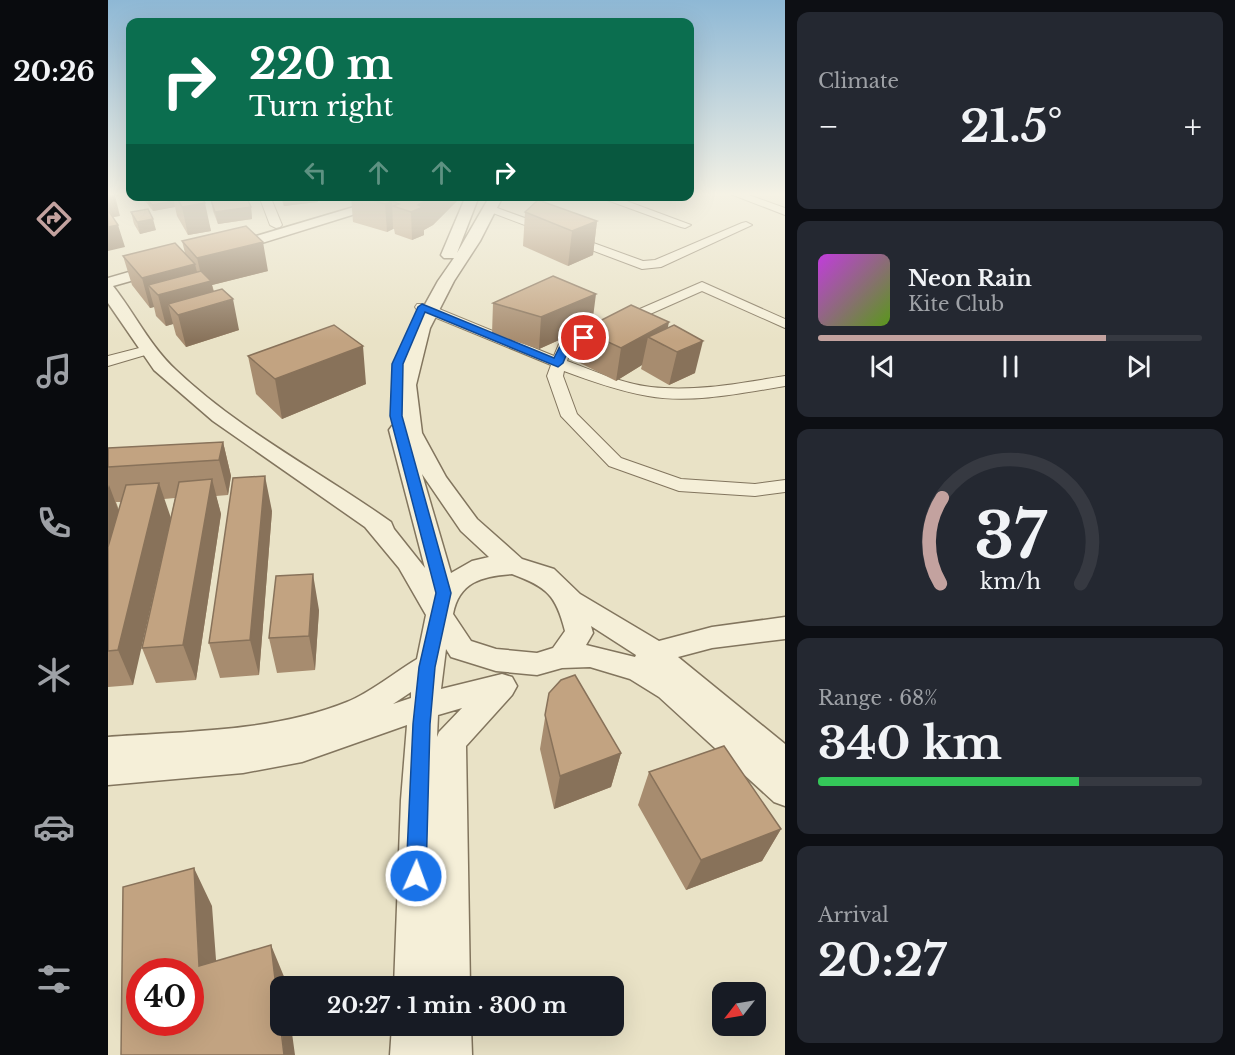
<!DOCTYPE html>
<meta charset="utf-8">
<style>
body{margin:0;font-family:"Libre Baskerville",serif;background:#242831;color:#f1f3f6;height:100vh;display:flex;flex-direction:column;font-size:22px;white-space:nowrap}
*{box-sizing:border-box;margin:0}
p{font-size:20px;color:#9ea1a6}
.icon{flex:none;width:33px;height:33px;fill:none;stroke:currentColor;stroke-width:2;stroke-linecap:round;stroke-linejoin:round}
.map{position:relative;flex:1;overflow:hidden}
.panel{display:flex;flex-direction:column;gap:12px;padding:12px;background:#0d0f14;width:450px}
.panel>*{flex:none}
.banner{position:absolute;left:18px;top:18px;width:568px;height:183px;border-radius:12px;box-shadow:0 6px 24px #0002;background:#0b6e4f;color:#fff;overflow:hidden}
.needle{width:39px;rotate:239deg}
.fabs{position:absolute;left:604px;top:982px;display:grid;gap:12px}
.fabs a{display:grid;place-items:center;width:54px;height:54px;border-radius:12px;background:#171b24;box-shadow:0 6px 24px #0002;font-size:30px}
.speed{position:absolute;left:18px;top:958px;display:flex;gap:12px;font-size:30px;font-weight:700;text-align:center}
.speed>*{display:grid;place-content:center;width:78px;height:78px;border-radius:50%;background:#171b24;box-shadow:0 6px 24px #0002;line-height:1}
.speed .limit{border:9px solid #d22;background:#fff;color:#111}
.pin{position:absolute;display:grid;place-items:center;width:51px;height:51px;color:#fff;margin:-26px;border:3px solid #fff;border-radius:50%;box-shadow:0 2px 6px #0007}
.me{position:absolute;width:66px;margin:-33px;rotate:2deg;stroke-linejoin:round;filter:drop-shadow(0 0 4px #0008)}
.turn{display:flex;align-items:center;gap:21px;height:126px;padding:0 24px;font-size:27px}
.turn .icon{width:78px;height:78px;stroke-width:2.5}
.turn b{display:block;font-size:42px;line-height:51px}
.lanes{display:flex;align-items:center;height:57px;padding:0 24px;background:#0003;justify-content:center;gap:30px;direction:ltr}
.lanes .off{opacity:.35}
.big{font-size:45px;font-weight:700;line-height:1.1}
.panel .tile{flex:1;display:flex;flex-direction:column;justify-content:center;gap:9px;min-width:0;padding:0 21px;border-radius:12px;background:#242831}
.panel .dial{align-items:center;gap:0}
.dial svg{height:156px;overflow:visible;fill:none;stroke:#363941;stroke-width:7;stroke-linecap:round;text-anchor:middle}
.dial text{fill:#f1f3f6;stroke:none}
.song{display:flex;align-items:center;gap:18px}
.cover{width:72px;height:72px;border-radius:9px;background:linear-gradient(135deg,hsl(290 70% 55%),hsl(90 70% 35%))}
.played{height:6px;border-radius:3px;background:linear-gradient(90deg,#c3a29f 75%,#363941 75%)}
.keys{display:flex;justify-content:space-around;direction:ltr}
.heat{display:flex;justify-content:space-between;align-items:center;font-size:33px;direction:ltr}
.charge{height:9px;border-radius:4px;background:linear-gradient(90deg,#34c759 68%,#363941 0)}
.trip{position:absolute;left:162px;top:976px;width:354px;height:60px;border-radius:12px;background:#171b24;box-shadow:0 6px 24px #0002;font-weight:700;line-height:60px;text-align:center}
main{display:flex;flex:1;min-height:0}
.tabs{display:flex;flex-direction:column;width:108px;justify-content:space-around;align-items:center;background:#090b0e;color:#9ea1a6}
.tabs .icon{width:42px;height:42px}
.tabs .current{color:#c3a29f}
.tabs b{font-size:27px;color:#f1f3f6}
.map>svg:first-child{display:block}
.lines{fill:none;stroke-linecap:round;stroke-linejoin:round}
.minor-casing{stroke:#82755e;stroke-width:2}
.tertiary-casing{stroke:#82755e;stroke-width:3}
.minor{fill:#f5efd8;fill-rule:evenodd}
.tertiary{fill:#f5efd8;fill-rule:evenodd}
.wall{fill:#a78c6f;fill-rule:evenodd}
.shaded-wall{fill:#88725a}
.building{fill:#c2a381;stroke:#88725a;stroke-width:1.5;fill-rule:evenodd}
.route{fill:#1a73e8;stroke:#114b97;stroke-width:1.5}
</style>
<main>
<nav class="tabs">
<b>20:26</b>
<svg class="icon current" aria-label="directions" viewBox="0 0 24 24"><path d="M12 3l9 9-9 9-9-9zM9 14v-3h6M13 9l2 2-2 2"/></svg>
<svg class="icon" aria-label="music" viewBox="0 0 24 24"><path d="M9 18V5l10-2v13"/><circle cx="6" cy="18" r="3"/><circle cx="16" cy="16" r="3"/></svg>
<svg class="icon" aria-label="phone" viewBox="0 0 24 24"><path d="M5 4h4l2 5-3 2q2 4 5 5l2-3 5 2v4C11 20 4 13 5 4z"/></svg>
<svg class="icon" aria-label="climate" viewBox="0 0 24 24"><path d="M12 3v18M4 7l16 10M4 17L20 7"/></svg>
<svg class="icon" aria-label="car" viewBox="0 0 24 24"><path d="M5 17H2v-5l4-1 3-4h7l3 4 3 1v5h-3M9 17h6M6 11h13"/><circle cx="7" cy="17" r="2"/><circle cx="17" cy="17" r="2"/></svg>
<svg class="icon" aria-label="filters" viewBox="0 0 24 24"><path d="M4 7h16M4 17h16"/><circle cx="9" cy="7" r="2"/><circle cx="15" cy="17" r="2"/></svg>
</nav>
<div class="map">
<svg width="677" height="1055" viewBox="0 0 677 1055">
<rect width="100%" height="100%" fill="#e9e2c6"/>
<g class="lines">
<g class="minor-casing">
<path id="minor" d="M620 193H635L677 208V215Z
M151 196H162L174 225 172 227 168 228 162 225Z
M488 196H505L583 225 577 228 573 227Z
M381 205 535 261 547 260 634 223 638 222 644 225 553 267 534 269 377 210V206Z
M594 282 677 319V328L594 291 463 349 459 361C486 371 515 384 543 387 588 392 633 383 677 376V386C635 393 583 404 540 396 511 391 483 381 456 371L455 376 469 414 513 458 573 479 647 484 677 480V492L647 496 571 491 501 466 453 416 439 376 443 365 309 310 307 307 309 304H319L446 356 451 344Z
M39 346 44 347 46 350 44 353 0 366V356Z"/>
</g>
<g class="tertiary-casing">
<path id="tertiary" d="M283 196H305L128 251H118L116 248 118 245Z
M358 196H371L349 253 382 196H395L372 241 346 281 322 328 308 385 314 433 338 477 369 519 414 559 446 569 472 594 551 641 604 627 677 617V639L604 648 570 657 677 744V806L666 802 551 697 522 679 482 667 454 668 429 675 388 671 343 657 338 649 333 689 394 674 404 677 409 686 404 695 358 746 362 987H286L293 800 299 725 194 762 135 773 0 785V737C79 731 165 732 239 702 262 693 287 672 309 659L318 615 291 568 257 527 105 421 46 370 0 303V278L52 263 58 265 60 268 58 271 5 286C27 314 42 346 68 370 132 431 213 472 283 522L286 529 317 568 281 430 284 426 293 424 288 385 304 328 330 281 346 258H336L333 255ZM314 474 353 531 381 557 364 561 343 573ZM404 574C439 587 448 595 457 631L445 648 429 653 388 649 363 641 345 614C351 582 374 576 404 574ZM483 626 528 655 527 657 478 645 485 633ZM303 692V698L285 704ZM354 708 331 732 329 737 330 715Z
M284 1026H363L364 1055H282Z"/>
</g>
<use href="#minor" class="minor"/>
<use href="#tertiary" class="tertiary"/>
</g>
<path class="wall" d="M36 196H93L103 231 80 235 69 216 67 207 45 211 37 201Z
M96 196H138L143 207 144 219 110 224 105 211 103 200 97 201Z
M172 196H209L210 202 176 206Z
M243 196H351V199L325 225 316 230V235L304 240 287 234 286 229H285L279 232 245 222Z
M434 196H449L442 199Z
M23 212 48 230 32 234 26 224Z
M417 212 489 221 485 255 460 266 415 246Z
M74 241 160 271 104 285 106 291 131 330 78 347 68 335 65 324 58 326 48 316 46 307 42 308 24 285 15 256 77 253Z
M385 303 484 324 560 328 587 373 561 385 533 369 534 365 508 381 470 362 474 330 431 349 384 334Z
M140 356 258 384 174 419 148 394Z
M115 442 123 476 120 495 108 496 113 514 88 680 48 683 34 648 67 498 56 499 25 685 0 687V448ZM8 502H13L11 510Z
M164 511 151 675 112 678 101 643Z
M211 610 207 670 169 673 161 638Z
M441 693 513 753 503 787 446 809 432 749Z
M541 772 673 829 654 861 578 890 530 805Z"/>
<path class="shaded-wall" d="M0 193H12L13 195 7 196 12 216 1 218 10 225 17 247 0 251Z
M60 196H65L67 207 45 211 44 205 61 202Z
M97 196H102L103 200 97 201Z
M174 196H209L210 202 176 206Z
M326 196H351V199L325 225 316 230V235L304 240 303 212 310 205Z
M284 201 285 229 279 232 277 204Z
M97 203 103 231 80 235 74 207Z
M143 207 144 219 110 224 107 212Z
M45 219 48 230 32 234 29 222Z
M489 221 485 255 460 266 464 231Z
M155 242 160 271 104 285 108 304 125 299 131 330 78 347 70 315 60 304 65 324 58 326 50 295 40 285 46 307 42 308 34 278 87 264 92 284 95 283 89 258Z
M488 294 484 325 431 349 433 317Z
M561 322 556 346 540 337 534 365 508 381 513 348Z
M595 341 587 373 561 385 569 352Z
M255 346 258 384 174 419 167 379Z
M115 442 123 476 120 495 111 460Z
M157 476 164 511 151 675 142 640Z
M104 479 113 514 88 680 75 645Z
M51 483 63 518 25 685 10 650Z
M1 485 14 520 0 569V488Z
M205 574 211 610 207 670 201 636Z
M513 753 503 787 446 809 452 776Z
M673 829 654 861 578 890 593 860Z
M86 868 104 906 111 1000 91 966Z
M163 945 177 979 178 987H172V1023Z
M173 1026H183L187 1055H176Z"/>
<path class="building" d="M36 196H56L61 202 44 205Z
M68 196H93L97 203 74 207Z
M103 196H128L104 199Z
M128 196H138L143 207 107 212 103 200Z
M250 196H326L310 205 315 207 303 212 285 206 291 204 284 201 277 204Z
M430 200 489 221 464 231 417 212Z
M40 209 45 219 29 222 23 212Z
M0 210 10 225 0 227Z
M138 226 155 242 89 258 74 241Z
M67 243 87 264 34 278 15 256Z
M93 271 103 281 50 295 40 285Z
M445 276 488 294 433 317 385 303Z
M114 289 125 299 70 315 60 304Z
M523 305 561 322 513 348 474 330Z
M226 325 255 346 167 379 140 356Z
M566 325 595 341 569 352 540 337Z
M115 442 111 460 0 467V448Z
M157 476 142 640 101 643 125 478Z
M104 479 75 645 34 648 71 482Z
M51 483 10 650 0 651V547L18 485Z
M205 574 201 636 161 638 168 576Z
M467 675 513 753 452 776 437 715 441 693 453 680Z
M616 746 673 829 593 860 541 772Z
M86 868 91 966 163 945 176 1055H13L15 887ZM32 972H82V1023H32Z"/>
<linearGradient id="sky" x2="0" y2="1"><stop stop-color="#8eb8d5"/><stop offset="0.57" stop-color="#f5f2e5"/><stop offset="1" stop-color="#f5f2e5" stop-opacity="0"/></linearGradient>
<rect width="677" height="341" fill="url(#sky)"/>
<path class="route" d="M314 304 446 358 453 344 476 335 481 338 461 348 455 363 450 367 317 312 295 364 294 416 343 593 327 667 322 724 318 876 315 883 308 886 301 883 298 876 305 724 311 667 328 593 282 416 284 364 310 307Z"/>
</svg>
<div class="fabs">
<a><svg class="needle" viewBox="-14 -14 28 28"><path d="M0-13l5 13h-10z" fill="#e53935"/><path d="M0 13l5-13h-10z" fill="#9ea1a6"/></svg></a>
</div>
<div class="speed"><div class="limit">40</div></div>
<div class="pin" style="left:476px;top:338px;background:#d93025"><svg class="icon" aria-label="arrive" viewBox="0 0 24 24"><path d="M6 21V4h12l-3 4 3 4H6"/></svg></div>
<svg class="me" style="left:308px;top:876px" viewBox="-20 -20 40 40"><circle r="17" fill="#1a73e8" stroke="#fff" stroke-width="3"/><path d="M0-11L8 9 0 5-8 9z" fill="#fff"/></svg>
<div class="trip">20:27 · 1 min · 300 m</div>
<div class="banner">
<div class="turn"><svg class="icon" aria-label="right" viewBox="0 0 24 24"><path d="M7 20v-9h11M14 6l5 5-5 5"/></svg><div><b>220 m</b>Turn right</div></div>
<div class="lanes"><svg class="icon off" aria-label="left" viewBox="0 0 24 24"><path d="M17 20v-9H6M10 6l-5 5 5 5"/></svg><svg class="icon off" aria-label="ahead" viewBox="0 0 24 24"><path d="M12 20V5M6 11l6-6 6 6"/></svg><svg class="icon off" aria-label="ahead" viewBox="0 0 24 24"><path d="M12 20V5M6 11l6-6 6 6"/></svg><svg class="icon" aria-label="right" viewBox="0 0 24 24"><path d="M7 20v-9h11M14 6l5 5-5 5"/></svg></div>
</div>
</div>
<section class="panel">
<div class="tile"><p>Climate</p>
<div class="heat"><a>−</a><b class="big">21.5°</b><a>+</a></div>
</div>
<div class="tile">
<div class="song"><i class="cover"></i><div><b>Neon Rain</b><p>Kite Club</p></div></div>
<div class="played"></div>
<div class="keys"><svg class="icon" aria-label="previous" viewBox="0 0 24 24"><path d="M18 5L8 12l10 7zM5 5v14"/></svg><svg class="icon" aria-label="pause" viewBox="0 0 24 24"><path d="M8 5v14M16 5v14"/></svg><svg class="icon" aria-label="next" viewBox="0 0 24 24"><path d="M6 5l10 7-10 7zM19 5v14"/></svg></div>
</div>
<div class="tile dial"><svg viewBox="0 0 100 80">
<path d="M14 69A42 42 0 1 1 86 69"/>
<path d="M14 69A42 42 0 0 1 15 25" stroke="#c3a29f"/>
<text x="50" y="56" font-size="32" font-weight="700">37</text>
<text x="50" y="72" font-size="11">km/h</text>
</svg></div>
<div class="tile"><p>Range · 68%</p><b class="big">340 km</b><div class="charge"></div></div>
<div class="tile"><p>Arrival</p><b class="big">20:27</b></div>
</section>
</main>
